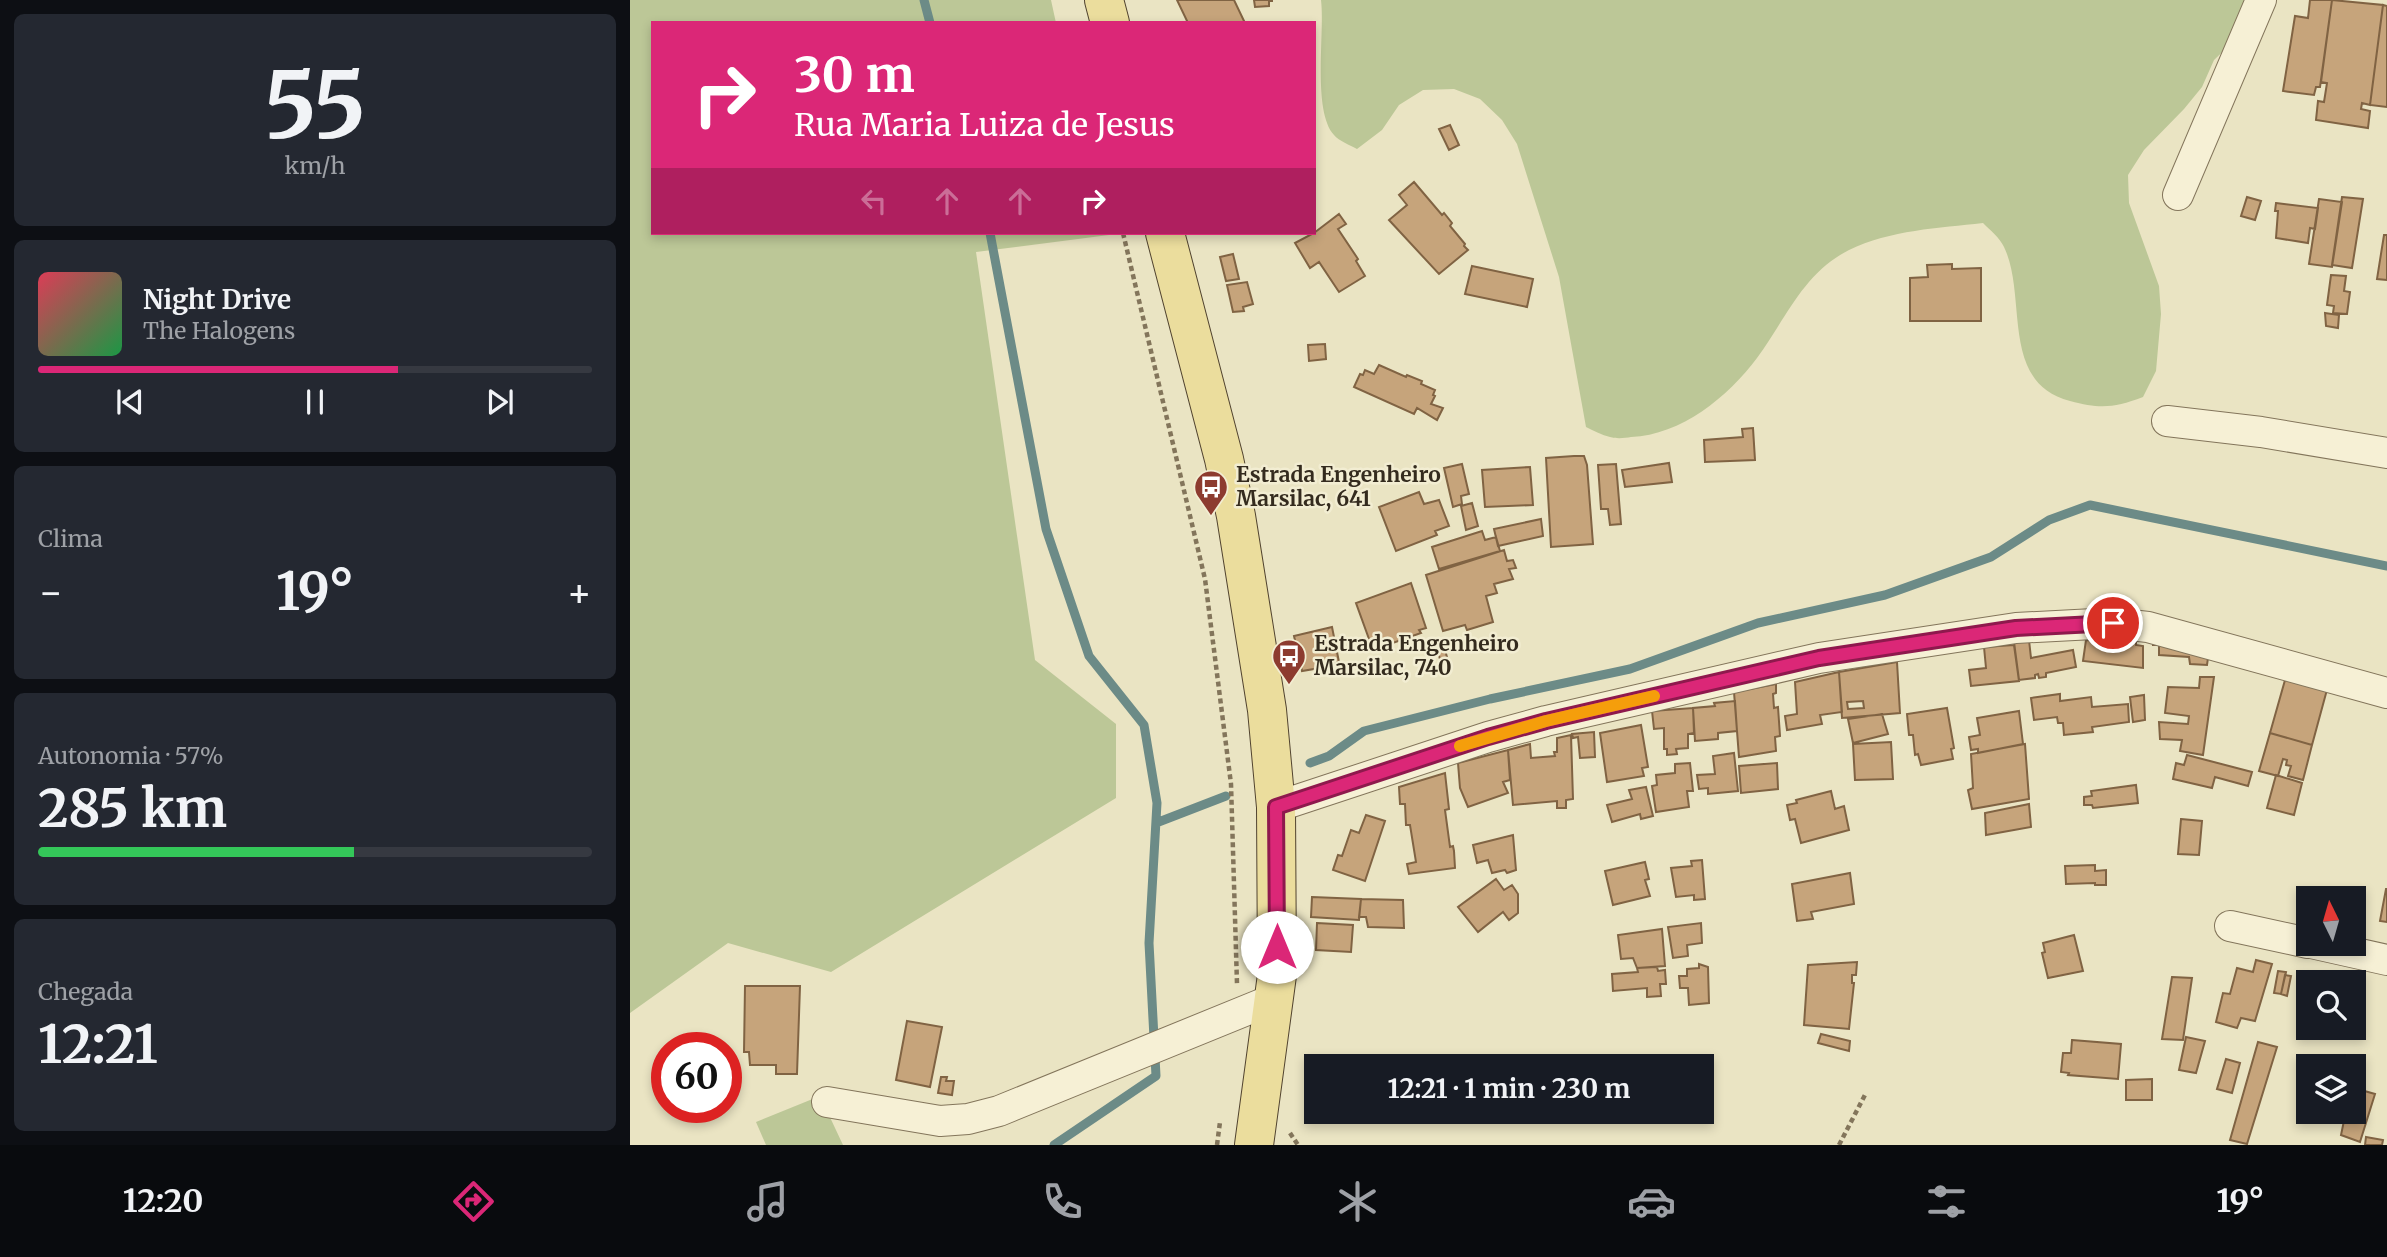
<!DOCTYPE html>
<html lang="pt">
<meta charset="utf-8">
<style>
body{margin:0;font-family:Merriweather,serif;background:#242831;color:#f1f3f6;height:100vh;display:flex;flex-direction:column;font-size:26px;white-space:nowrap}
*{box-sizing:border-box;margin:0}
p{font-size:23px;color:#9ea1a6}
.icon{flex:none;width:38px;height:38px;fill:none;stroke:currentColor;stroke-width:2;stroke-linecap:round;stroke-linejoin:round}
.map{position:relative;flex:1;overflow:hidden}
.drawer{display:flex;flex-direction:column;gap:14px;padding:14px;background:#0d0f14;width:630px}
.drawer>*{flex:none}
.top-card{position:absolute;left:21px;top:21px;width:665px;height:214px;border-radius:0px;box-shadow:0 4px 10px #0003;background:#db2777;color:#fff;overflow:hidden}
.needle{width:46px;rotate:355deg}
.controls{position:absolute;left:1666px;top:886px;display:grid;gap:14px}
.controls a{display:grid;place-items:center;width:70px;height:70px;border-radius:0px;background:#171b24;box-shadow:0 4px 10px #0003;font-size:35px}
.speed{position:absolute;left:21px;top:1032px;display:flex;gap:14px;font-size:35px;font-weight:700;text-align:center}
.speed>*{display:grid;place-content:center;width:91px;height:91px;border-radius:50%;background:#171b24;box-shadow:0 4px 10px #0003;line-height:1}
.speed .limit{border:10px solid #d22;background:#fff;color:#111}
.pin{position:absolute;display:grid;place-items:center;width:60px;height:60px;color:#fff;margin:-30px;border:4px solid #fff;border-radius:50%;box-shadow:0 2px 7px #0007}
.me{position:absolute;width:77px;margin:-38px;rotate:0deg;stroke-linejoin:round;filter:drop-shadow(0 0 5px #0008)}
.turn{display:flex;align-items:center;gap:24px;height:147px;padding:0 28px;font-size:32px}
.turn .icon{width:91px;height:91px;stroke-width:2.5}
.turn b{display:block;font-size:49px;line-height:60px}
.lanes{display:flex;align-items:center;height:66px;padding:0 28px;background:#0003;justify-content:center;gap:35px;direction:ltr}
.lanes .off{opacity:.35}
.big{font-size:52px;font-weight:700;line-height:1.1}
.drawer .tile{flex:1;display:flex;flex-direction:column;justify-content:center;gap:10px;min-width:0;padding:0 24px;border-radius:10px;background:#242831}
.drawer .dial{align-items:center;gap:0}
.dial b{font-size:91px;line-height:1}
.song{display:flex;align-items:center;gap:21px}
.cover{width:84px;height:84px;border-radius:10px;background:linear-gradient(135deg,hsl(350 70% 55%),hsl(140 70% 35%))}
.played{height:7px;border-radius:4px;background:linear-gradient(90deg,#db2777 65%,#363941 65%)}
.keys{display:flex;justify-content:space-around;direction:ltr}
.heat{display:flex;justify-content:space-between;align-items:center;font-size:38px;direction:ltr}
.charge{height:10px;border-radius:5px;background:linear-gradient(90deg,#34c759 57%,#363941 0)}
.trip{position:absolute;left:674px;top:1054px;width:410px;height:70px;border-radius:0px;background:#171b24;box-shadow:0 4px 10px #0003;font-weight:700;line-height:70px;text-align:center}
.menu{display:flex;height:112px;justify-content:space-around;align-items:center;background:#090b0e;color:#9ea1a6}
.menu .icon{width:49px;height:49px}
.menu .current{color:#db2777}
.menu b{font-size:32px;color:#f1f3f6}
main{display:flex;flex:1;min-height:0}
.map>svg:first-child{display:block}
.green{fill:#bcc797}
.lines{fill:none;stroke-linecap:round;stroke-linejoin:round}
.stream{stroke:#6c8b87;stroke-width:9}
.building{fill:#c6a47b;stroke:#806343;stroke-width:2;fill-rule:evenodd}
.minor-casing{stroke:#83755b;stroke-width:32}
.primary-casing{stroke:#51432f;stroke-width:40}
.path{stroke:#83755b;stroke-width:4.5;stroke-dasharray:5 3.5;stroke-linecap:butt}
.minor{stroke:#f6f0d5;stroke-width:30}
.primary{stroke:#ebdd9d;stroke-width:38}
.route-casing{stroke:#8e194d;stroke-width:18}
.route{stroke:#db2777;stroke-width:12}
.slow{stroke:#f59e0b;stroke-width:12}
.labels{text-anchor:middle;stroke-width:5;stroke-linejoin:round;paint-order:stroke}
.poi-label{font-size:21px;font-weight:bold;fill:#342b1e;stroke:#f2edd2;text-anchor:start}
</style>
<main>
<section class="drawer">
<div class="tile dial"><b>55</b><p>km/h</p></div>
<div class="tile">
<div class="song"><i class="cover"></i><div><b>Night Drive</b><p>The Halogens</p></div></div>
<div class="played"></div>
<div class="keys"><svg class="icon" aria-label="previous" viewBox="0 0 24 24"><path d="M18 5L8 12l10 7zM5 5v14"/></svg><svg class="icon" aria-label="pause" viewBox="0 0 24 24"><path d="M8 5v14M16 5v14"/></svg><svg class="icon" aria-label="next" viewBox="0 0 24 24"><path d="M6 5l10 7-10 7zM19 5v14"/></svg></div>
</div>
<div class="tile"><p>Clima</p>
<div class="heat"><a>−</a><b class="big">19°</b><a>+</a></div>
</div>
<div class="tile"><p>Autonomia · 57%</p><b class="big">285 km</b><div class="charge"></div></div>
<div class="tile"><p>Chegada</p><b class="big">12:21</b></div>
</section>
<div class="map">
<svg width="1757" height="1145" viewBox="0 0 1757 1145">
<rect width="100%" height="100%" fill="#eae4c3"/>
<path class="green" d="M0 0H421L426 23H23V233H479V235L346 252 405 660 486 724V798L201 972 98 943 0 1013Z
M691 0H1628L1629 17 1584 60 1572 87 1554 109 1514 150 1498 175 1499 203 1529 286 1531 314 1526 371 1513 397C1484 408 1470 409 1440 401 1369 383 1398 296 1374 247 1370 238 1360 230 1353 223 1309 228 1260 230 1219 250 1173 273 1156 319 1127 358 1098 397 1051 435 1001 437 995 438 987 439 980 437 972 435 964 431 956 427L929 277 887 144 872 120 850 99 824 89 793 90 769 105 752 130 727 149C720 145 709 141 704 135 682 111 695 32 691 0Z
M190 1096 213 1145H136L126 1122Z"/>
<g class="lines">
<path class="stream" d="M294 0 300 23
M360 233 416 529 459 656 514 725 527 803 519 943 526 1076 424 1145
M680 763 699 756 734 731 860 699 1000 669 1128 623 1255 595 1361 557 1419 520 1460 505 1757 566
M526 823 596 796"/>
</g>
<path class="building" d="M547 0H604L615 23H558Z
M624 0H642V1H639V6L625 7Z
M1680 0H1702L1690 87H1686L1684 95 1653 91 1665 16 1678 18Z
M1702 0 1753 5 1740 105 1732 103 1731 109 1740 111 1738 128 1686 120 1688 101 1694 102 1697 83 1691 82Z
M1753 5 1757 6V107L1740 105Z
M820 125 829 145 819 150 809 129Z
M784 182 812 215 814 213 822 223 820 226 835 244 834 246 838 250 809 274 759 220 777 205 769 195Z
M1617 197 1631 201 1625 220 1611 216Z
M1712 197 1733 199 1722 268 1702 265Z
M1689 199 1712 202 1702 267 1679 264Z
M1646 203 1688 208 1685 229 1680 228 1678 243 1646 238 1648 211H1645Z
M709 214 716 224 708 229 728 259 726 261 735 276 709 292 689 262 680 268 665 243 684 233Z
M1754 235H1757V280L1747 279Z
M603 254 609 279 596 281 590 257Z
M1322 264V269L1351 268V321H1280V278L1298 277 1297 265Z
M842 266 903 279 897 307 835 294Z
M1701 275 1716 276 1714 291 1720 292 1717 314 1703 313 1704 306 1697 305Z
M617 282 623 304 613 307 614 311 603 312 597 285Z
M1695 313 1709 315 1708 328 1696 326Z
M695 344 696 359 679 361 678 345Z
M749 365 776 377 777 375 792 381 791 384 805 390 803 395 805 396 801 404 813 408 807 420 787 408 784 414 724 387 730 374 733 375 735 370 744 374Z
M1123 428 1125 460 1075 462 1074 440 1113 437 1112 429Z
M944 456H954L957 465 963 544 921 547 916 458Z
M1039 463 1042 482 995 487 992 470Z
M832 464 839 494 831 496 832 504 823 507 814 468Z
M986 464 991 524 980 525 978 509H971L968 465Z
M900 467 903 505 855 507 852 470Z
M789 492 794 504 809 500 819 526 805 531 807 535 766 551 749 507Z
M842 503 848 526 836 530 831 506Z
M911 519 913 536 868 546 864 529Z
M852 531 855 540 866 537 870 551 809 569 802 547Z
M874 550 877 561 883 560 886 568 879 569 883 579 864 584 867 593 856 596 863 622 837 630 835 625 813 631 796 575Z
M781 583 796 628 789 630 791 633 743 650 726 603Z
M702 627 709 662 696 665 697 673 691 675 690 668 672 671 664 636Z
M1474 631H1506V645L1513 646V668L1453 661 1456 640 1473 641Z
M1523 639 1578 658 1577 665 1560 664 1559 657 1529 655V645H1523Z
M1399 640 1401 658 1443 650 1446 667 1416 673V677L1409 678 1408 674 1405 675V678L1389 680 1384 642Z
M1384 645 1389 681 1341 686 1339 670 1356 668 1354 647Z
M814 646 818 661 811 663 807 648Z
M1267 662 1270 713 1212 718 1209 672ZM1233 701 1234 708 1218 709 1217 702Z
M1209 672 1212 712 1190 715 1192 724 1157 730 1155 716 1167 714 1165 682Z
M1657 673 1698 686 1682 745 1640 733Z
M1570 677H1584L1573 755 1550 751 1552 740 1530 739 1529 722 1558 724 1559 716 1535 713 1538 687 1569 688Z
M1146 684V693L1143 694 1144 708 1148 707 1150 736 1145 737 1146 751 1109 757 1104 692Z
M1430 694V701L1461 697 1462 707 1498 704 1499 722 1462 727 1463 732 1434 735 1433 723H1428L1427 717 1404 720 1401 698Z
M1514 695 1515 720 1503 722 1500 697Z
M1105 701 1107 731 1088 733V739L1065 741 1063 708 1085 706 1084 703Z
M1063 708 1064 733 1058 734V748L1046 749 1047 754 1037 755V749H1034V728L1024 729 1022 711Z
M1317 708 1324 748 1321 749 1323 759 1291 765 1288 754 1285 755 1283 735H1279L1277 714Z
M1389 711 1393 744 1348 753V749L1341 750 1339 737 1350 735 1347 718Z
M1252 714 1258 734 1223 743 1218 719Z
M1011 725 1018 767 1012 768 1014 776 977 782 970 733Z
M964 732 965 757 950 758 948 737 943 738 942 734Z
M1640 733 1682 745 1673 780 1658 776 1661 766 1656 765 1657 760 1653 759 1648 776 1629 771Z
M941 735 943 799 936 800V808H927V801L883 805 878 750 900 744 901 758 925 756 924 752H927V738Z
M1261 742 1263 779 1225 780 1223 744Z
M1395 744 1399 799 1342 809 1338 790 1343 788 1341 754Z
M878 750 880 780 873 782 878 793 838 807 830 788 828 763Z
M1104 753 1108 791 1078 794V788L1069 789 1067 775 1085 774 1083 756Z
M1557 755 1622 772 1618 786 1585 777 1582 788 1543 779 1546 763 1554 765Z
M1060 763 1063 791H1057L1059 807 1026 812 1022 786 1027 785 1026 775 1045 773V764Z
M1147 763 1148 789 1111 793 1109 766Z
M815 773 819 809 815 810 820 847 823 846 824 851 825 868 779 874 777 864 786 862 780 825H776L775 804H770L769 787Z
M1646 775 1672 783 1664 815 1637 808Z
M1506 785 1508 803 1463 808 1462 805H1454V797L1462 796 1461 791Z
M1016 787 1023 816 1011 819 1010 814 982 822 977 805 1002 799 999 790Z
M1201 791 1205 809 1214 806 1219 830 1171 843 1165 819 1160 820 1157 805 1167 803 1166 800Z
M1399 804 1401 827 1356 835 1355 813Z
M736 815 755 821 735 881 703 870 708 855 712 856 721 830 729 833Z
M1551 819 1572 821 1569 855 1548 854Z
M883 835 886 870 877 873 875 870 862 873 858 860 847 863 843 845Z
M1072 860 1075 899 1064 900V895L1046 897 1041 868 1062 866 1061 861Z
M1015 862 1019 879 1015 880 1020 896 983 905 975 871Z
M1465 865V871L1476 870V885H1465V883L1436 884 1435 866Z
M1220 873 1224 904 1181 912 1183 919 1167 921 1162 884Z
M866 879 874 890 882 885 888 894V913L879 920 873 912 848 932 828 907Z
M1756 889H1757V922L1750 921Z
M682 897 731 899 729 920 681 917Z
M731 899 773 900 774 928 738 927 736 917H729Z
M687 923 723 925 721 952 686 950Z
M1071 923 1072 943 1057 945 1058 956 1043 958 1038 927Z
M1032 929 1035 966 1007 968 1003 958 991 959 988 935Z
M1444 935 1453 971 1418 978 1412 953 1415 952 1413 943Z
M1626 960 1642 964 1625 1021 1611 1018 1607 1028 1586 1022 1593 993 1600 994 1607 968 1623 972Z
M1227 962 1226 975H1222V983H1224L1219 1029 1174 1025 1178 965Z
M1069 964 1078 967 1079 1003 1059 1005 1058 988H1050L1049 976H1057V969L1069 968Z
M1027 967 1028 971 1035 970 1036 984H1030L1031 996 1017 997V988L983 991 982 974 1008 972 1007 968Z
M1648 971 1656 972 1651 994 1644 993Z
M1655 975 1661 976 1657 996 1651 994Z
M1542 977 1562 978 1553 1040 1532 1039Z
M115 986H170L167 1074H146V1065H120L119 1052H114Z
M277 1021 312 1027 300 1087 266 1080Z
M1191 1034 1220 1041 1219 1051 1188 1043Z
M1556 1037 1575 1041 1566 1073 1549 1070Z
M1442 1040 1491 1044 1488 1079 1438 1075 1439 1073 1431 1072 1433 1053H1441Z
M1628 1042 1647 1047 1617 1144 1600 1140Z
M1596 1059 1610 1063 1602 1093 1587 1089Z
M311 1077H317L316 1081H324L322 1095 308 1093Z
M1522 1079V1100H1496V1080Z
M1724 1088 1745 1094 1730 1142 1711 1135 1716 1111H1724Z
M1736 1137 1753 1140 1752 1145H1735Z"/>
<g class="lines">
<g class="minor-casing">
<path id="minor" d="M1548 195 1631 0
M1537 421 1631 432 1757 453
M646 807 858 737 916 721 1189 658 1386 628 1483 623 1518 627 1757 693
M1600 926 1678 943
M1681 943 1757 960
M197 1102 310 1121 338 1119 369 1111 644 999"/>
</g>
<g class="primary-casing">
<path id="primary" d="M474 0 480 23
M535 233 594 459 606 516 637 710 646 807 647 975 624 1145"/>
</g>
<path class="path" d="M493 233 575 579 601 784 607 984
M660 1133 668 1145
M587 1145 590 1122
M1209 1145 1236 1093"/>
<use href="#minor" class="minor"/>
<use href="#primary" class="primary"/>
</g>
<g class="lines">
<g class="route-casing">
<path id="route" d="M647 947 646 807 858 737 916 721 1189 658 1386 628 1483 623"/>
</g>
<use href="#route" class="route"/>
<path class="slow" d="M830 746 916 721 1024 696"/>
</g>
<defs>
<g id="bus-pin" transform="scale(1.75)"><path d="M0 17L-7.5 6A9.5 9.5 0 1 1 7.5 6Z" fill="#8d3b2f" stroke="#f2edd2"/><path d="M-5-6H5V4H4V6H2V4H-2V6H-4V4H-5ZM-3.5-4V0h7V-4ZM-3.5 1.2v1.5H-2V1.2ZM2 1.2v1.5H3.5V1.2Z" fill="#fff"/></g>
</defs>
<g fill-rule="evenodd">
<use href="#bus-pin" x="581" y="487"/>
<use href="#bus-pin" x="659" y="656"/>
</g>
<g class="labels">
<g class="poi-label">
<text x="606" y="482">Estrada Engenheiro<tspan x="606" dy="24">Marsilac, 641</tspan></text>
<text x="684" y="651">Estrada Engenheiro<tspan x="684" dy="24">Marsilac, 740</tspan></text>
</g>
</g>
</svg>
<div class="controls">
<a><svg class="needle" viewBox="-14 -14 28 28"><path d="M0-13l5 13h-10z" fill="#e53935"/><path d="M0 13l5-13h-10z" fill="#9ea1a6"/></svg></a>
<a><svg class="icon" aria-label="search" viewBox="0 0 24 24"><circle cx="10" cy="10" r="6"/><path d="M15 15l6 6"/></svg></a>
<a><svg class="icon" aria-label="layers" viewBox="0 0 24 24"><path d="M12 4l9 5-9 5-9-5zM3 14l9 5 9-5"/></svg></a>
</div>
<div class="speed"><div class="limit">60</div></div>
<div class="pin" style="left:1483px;top:623px;background:#d93025"><svg class="icon" aria-label="arrive" viewBox="0 0 24 24"><path d="M6 21V4h12l-3 4 3 4H6"/></svg></div>
<svg class="me" style="left:647px;top:947px" viewBox="-20 -20 40 40"><circle r="19" fill="#fff"/><path d="M0-13L10 11 0 6-10 11z" fill="#db2777"/></svg>
<div class="trip">12:21 · 1 min · 230 m</div>
<div class="top-card">
<div class="turn"><svg class="icon" aria-label="right" viewBox="0 0 24 24"><path d="M7 20v-9h11M14 6l5 5-5 5"/></svg><div><b>30 m</b>Rua Maria Luiza de Jesus</div></div>
<div class="lanes"><svg class="icon off" aria-label="left" viewBox="0 0 24 24"><path d="M17 20v-9H6M10 6l-5 5 5 5"/></svg><svg class="icon off" aria-label="ahead" viewBox="0 0 24 24"><path d="M12 20V5M6 11l6-6 6 6"/></svg><svg class="icon off" aria-label="ahead" viewBox="0 0 24 24"><path d="M12 20V5M6 11l6-6 6 6"/></svg><svg class="icon" aria-label="right" viewBox="0 0 24 24"><path d="M7 20v-9h11M14 6l5 5-5 5"/></svg></div>
</div>
</div>
</main>
<nav class="menu">
<b>12:20</b>
<svg class="icon current" aria-label="directions" viewBox="0 0 24 24"><path d="M12 3l9 9-9 9-9-9zM9 14v-3h6M13 9l2 2-2 2"/></svg>
<svg class="icon" aria-label="music" viewBox="0 0 24 24"><path d="M9 18V5l10-2v13"/><circle cx="6" cy="18" r="3"/><circle cx="16" cy="16" r="3"/></svg>
<svg class="icon" aria-label="phone" viewBox="0 0 24 24"><path d="M5 4h4l2 5-3 2q2 4 5 5l2-3 5 2v4C11 20 4 13 5 4z"/></svg>
<svg class="icon" aria-label="climate" viewBox="0 0 24 24"><path d="M12 3v18M4 7l16 10M4 17L20 7"/></svg>
<svg class="icon" aria-label="car" viewBox="0 0 24 24"><path d="M5 17H2v-5l4-1 3-4h7l3 4 3 1v5h-3M9 17h6M6 11h13"/><circle cx="7" cy="17" r="2"/><circle cx="17" cy="17" r="2"/></svg>
<svg class="icon" aria-label="filters" viewBox="0 0 24 24"><path d="M4 7h16M4 17h16"/><circle cx="9" cy="7" r="2"/><circle cx="15" cy="17" r="2"/></svg>
<b>19°</b>
</nav>
